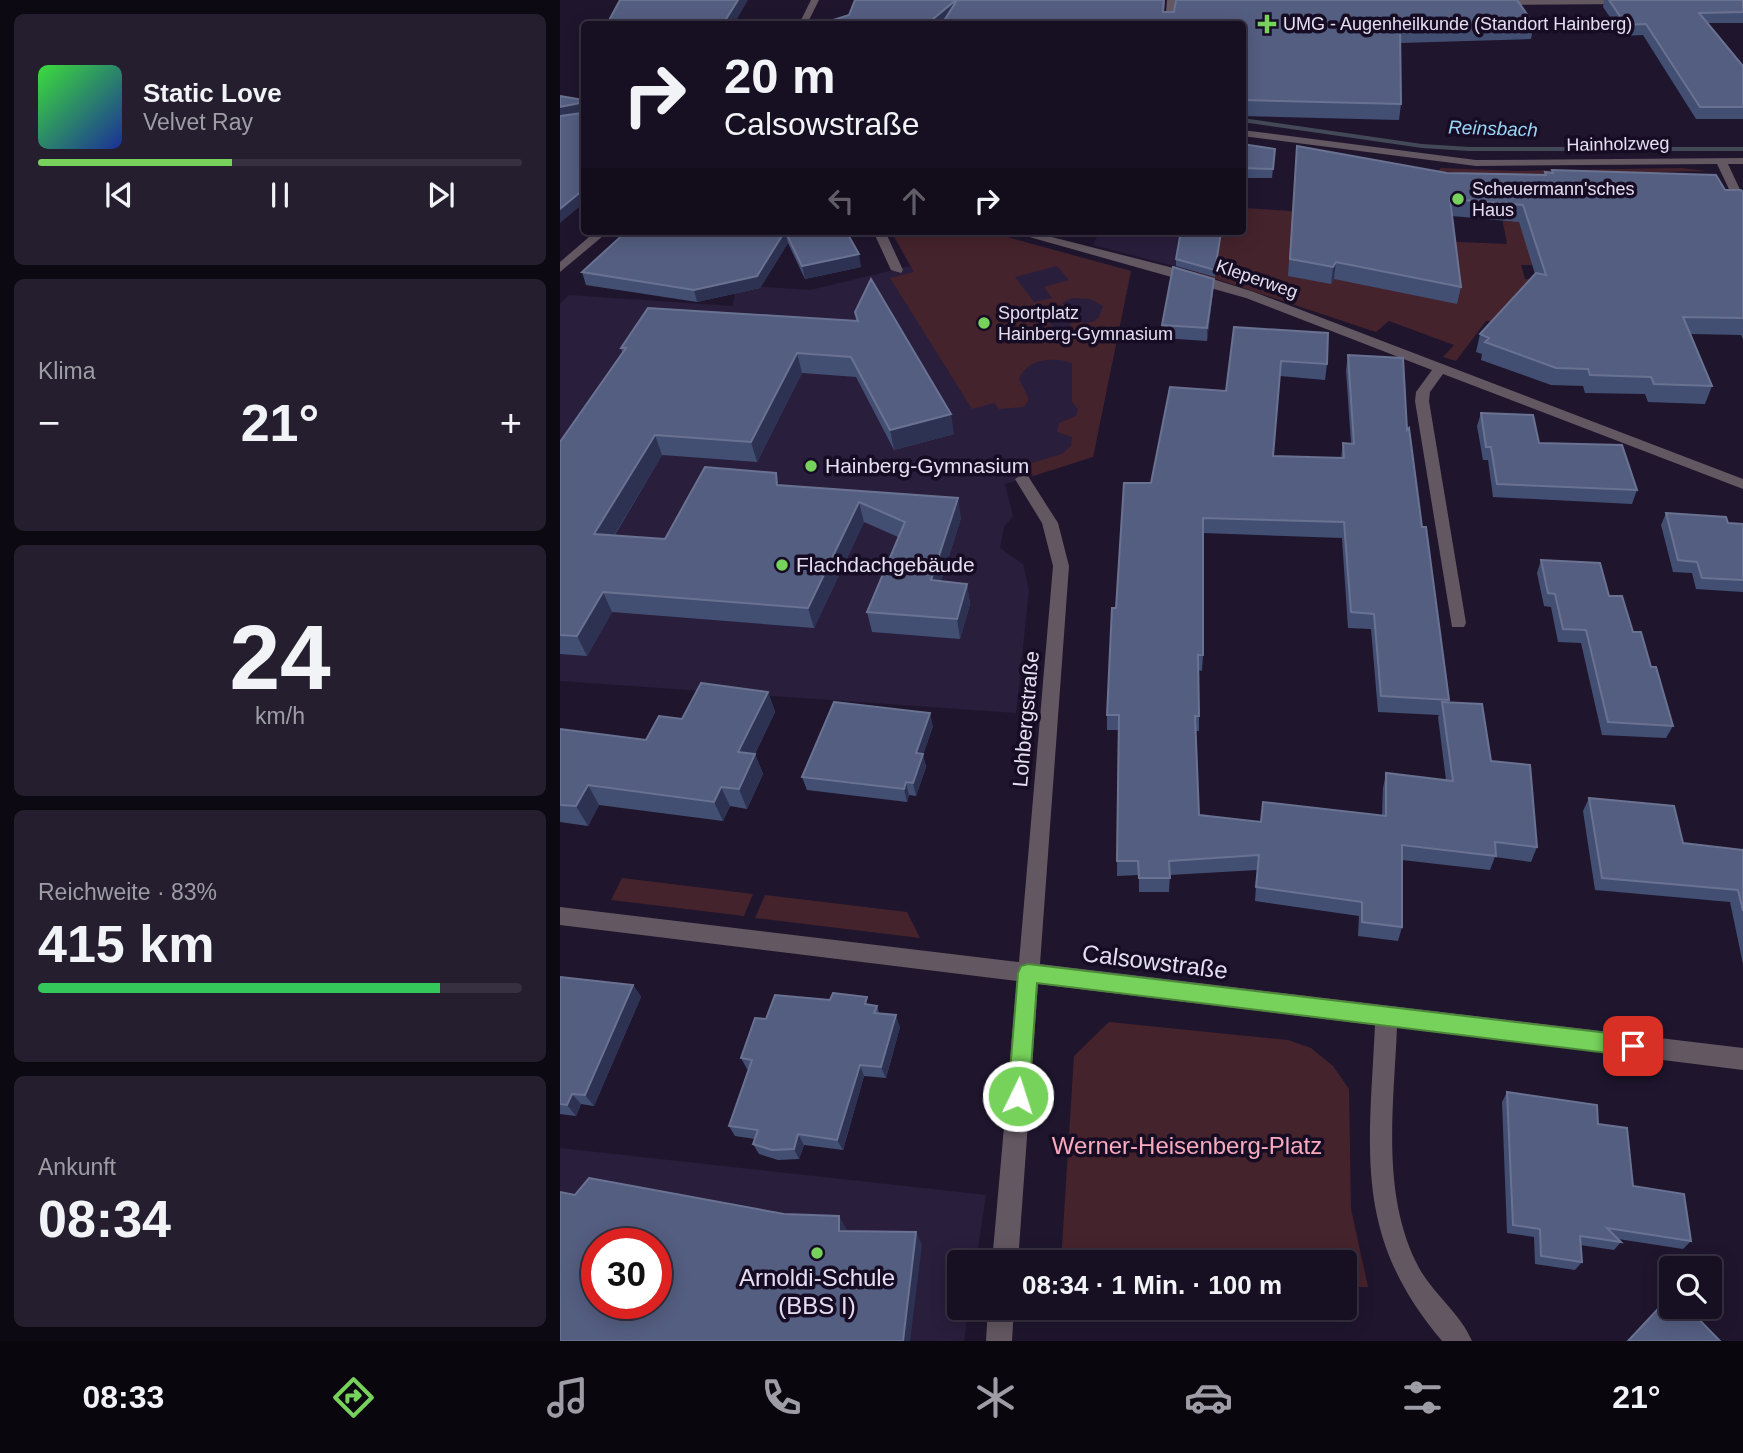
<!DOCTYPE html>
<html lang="de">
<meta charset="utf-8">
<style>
body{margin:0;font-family:Helvetica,sans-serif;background:#241e2f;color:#f1f3f6;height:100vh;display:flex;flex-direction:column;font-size:26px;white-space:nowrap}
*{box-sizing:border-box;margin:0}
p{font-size:23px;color:#9e9da5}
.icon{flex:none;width:38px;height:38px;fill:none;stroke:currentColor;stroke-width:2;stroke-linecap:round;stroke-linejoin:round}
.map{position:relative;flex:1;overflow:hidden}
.drawer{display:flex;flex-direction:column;gap:14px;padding:14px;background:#0d0913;width:560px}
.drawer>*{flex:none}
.top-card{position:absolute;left:21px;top:21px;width:665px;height:214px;border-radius:7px;box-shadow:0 4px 18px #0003,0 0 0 2px #363040;background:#171022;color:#f1f3f6;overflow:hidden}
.fabs{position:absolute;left:1099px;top:1256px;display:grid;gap:14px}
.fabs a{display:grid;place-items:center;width:63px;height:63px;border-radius:7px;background:#171022;box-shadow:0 4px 18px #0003,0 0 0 2px #363040;font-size:35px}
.speed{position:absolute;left:21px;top:1228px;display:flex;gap:14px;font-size:35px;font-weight:700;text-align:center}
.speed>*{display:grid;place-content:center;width:91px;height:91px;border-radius:50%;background:#171022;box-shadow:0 4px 18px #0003,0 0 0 2px #363040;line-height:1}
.speed .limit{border:10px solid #d22;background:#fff;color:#111}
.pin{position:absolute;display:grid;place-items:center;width:60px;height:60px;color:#fff;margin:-30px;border-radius:14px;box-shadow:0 4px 10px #0006}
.me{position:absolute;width:77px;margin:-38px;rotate:4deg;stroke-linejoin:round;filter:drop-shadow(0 0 5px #0008)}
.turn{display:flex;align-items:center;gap:24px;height:147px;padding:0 28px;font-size:32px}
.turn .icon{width:91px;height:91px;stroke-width:2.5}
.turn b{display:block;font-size:49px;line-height:60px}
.lanes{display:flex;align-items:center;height:66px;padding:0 28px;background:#0003;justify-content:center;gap:35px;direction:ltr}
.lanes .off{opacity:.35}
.big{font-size:52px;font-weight:800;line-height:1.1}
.drawer .tile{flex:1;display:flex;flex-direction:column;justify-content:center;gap:10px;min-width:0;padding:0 24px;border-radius:10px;background:#241e2f}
.drawer .dial{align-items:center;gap:0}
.dial b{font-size:91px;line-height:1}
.song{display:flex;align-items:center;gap:21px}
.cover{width:84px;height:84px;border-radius:10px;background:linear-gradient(135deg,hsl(120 70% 55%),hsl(230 70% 35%))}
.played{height:7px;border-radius:4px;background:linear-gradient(90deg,#76d25a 40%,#363040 40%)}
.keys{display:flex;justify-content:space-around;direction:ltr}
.heat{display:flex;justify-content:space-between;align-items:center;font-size:38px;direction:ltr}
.charge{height:10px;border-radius:5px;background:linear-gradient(90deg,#34c759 83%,#363040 0)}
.trip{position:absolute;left:387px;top:1250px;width:410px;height:70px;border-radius:7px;background:#171022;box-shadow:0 4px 18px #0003,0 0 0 2px #363040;font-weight:800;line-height:70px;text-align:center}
.tab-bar{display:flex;height:112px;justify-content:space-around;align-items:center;background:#09060e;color:#9e9da5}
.tab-bar .icon{width:49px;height:49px}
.tab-bar .selected{color:#76d25a}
.tab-bar b{font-size:32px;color:#f1f3f6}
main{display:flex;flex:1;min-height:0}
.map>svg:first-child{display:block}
.built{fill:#291e3c;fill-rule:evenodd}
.green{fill:#45232c;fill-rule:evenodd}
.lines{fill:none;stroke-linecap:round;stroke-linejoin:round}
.stream{fill:#444957;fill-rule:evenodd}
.minor{fill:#635761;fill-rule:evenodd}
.wall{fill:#424f73;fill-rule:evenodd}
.shaded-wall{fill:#2d3252}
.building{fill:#545e81;stroke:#6a7292;stroke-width:2;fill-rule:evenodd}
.route{fill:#76d25a;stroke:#4d883a;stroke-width:2}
.poi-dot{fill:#76d25a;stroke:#160d24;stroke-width:2.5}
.labels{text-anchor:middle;stroke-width:7;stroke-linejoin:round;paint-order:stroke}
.far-poi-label{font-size:18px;fill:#e4dff0;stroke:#160d24;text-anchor:start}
.far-street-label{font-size:18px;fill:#e4dff0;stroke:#160d24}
.far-water-label{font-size:19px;font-style:italic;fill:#9ad5f8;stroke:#160d24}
.poi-label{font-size:21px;fill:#e4dff0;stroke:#160d24;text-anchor:start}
.street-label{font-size:21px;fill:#e4dff0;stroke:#160d24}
.near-street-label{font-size:24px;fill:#e4dff0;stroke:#160d24}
.near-park-label{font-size:24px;fill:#faaabd;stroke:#160d24}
.near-poi-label{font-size:24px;fill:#e4dff0;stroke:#160d24}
</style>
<main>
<section class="drawer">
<div class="tile">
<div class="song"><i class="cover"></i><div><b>Static Love</b><p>Velvet Ray</p></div></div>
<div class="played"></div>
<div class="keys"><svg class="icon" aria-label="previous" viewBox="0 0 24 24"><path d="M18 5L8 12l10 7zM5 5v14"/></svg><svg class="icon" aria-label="pause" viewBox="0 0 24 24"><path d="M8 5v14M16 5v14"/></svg><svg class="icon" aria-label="next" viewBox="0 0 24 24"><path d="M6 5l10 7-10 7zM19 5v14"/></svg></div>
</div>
<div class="tile"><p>Klima</p>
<div class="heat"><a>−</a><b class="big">21°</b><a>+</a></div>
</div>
<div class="tile dial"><b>24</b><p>km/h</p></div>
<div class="tile"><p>Reichweite · 83%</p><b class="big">415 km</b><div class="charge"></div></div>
<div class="tile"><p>Ankunft</p><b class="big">08:34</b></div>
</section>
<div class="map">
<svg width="1183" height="1341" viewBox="0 0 1183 1341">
<rect width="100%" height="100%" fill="#1f162e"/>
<path class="built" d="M331 231H425L571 271 533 457 445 484 453 516 444 527 440 548 463 564 469 590 456 713 0 681V304L9 295 173 306 176 285 250 290 350 266Z
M540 231H594L648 237 629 270 533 245Z
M0 1148 426 1195 416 1262H399V1307H409L404 1341H0ZM37 1244H96V1304H37Z"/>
<path class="green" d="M881 168 955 171 1121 168 1147 171 935 175 878 171Z
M937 191 1122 268 961 265 965 279 977 280 963 323 926 321 896 361 883 357 894 345 829 321 816 332 629 270 652 238 594 231H682L683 208 781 214 875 241 947 244Z
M331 231H425L571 271 533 457 473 476 465 465 502 454 511 446 512 437 497 432 499 423 516 416 518 409 512 402V363C493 357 468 358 459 379L469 399 464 407 439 409 434 403 412 409 330 278 354 272ZM497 266 509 280 484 287 492 298 474 302 455 277ZM512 298 530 299 543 306 539 317 533 322 523 323 517 319 511 320 509 330 499 335 481 311 509 308 502 303Z
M62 878 193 894 184 916 51 900Z
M205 895 347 912 360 938 195 918Z
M549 1022 728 1040 751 1048 773 1066 789 1089 791 1209 808 1287H784V1262H501L514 1056Z"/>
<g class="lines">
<path class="stream" d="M682 118 862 144 909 147H1183V151H909L862 148 682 122Z"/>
<path class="minor" d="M251 0H259L247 24H239Z
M607 0H615L614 24H605Z
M933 0H1070V1L1066 4 936 5Z
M682 130 916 160 1183 158V164H1168L1183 196V209L1177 206 1157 164 916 166 682 136Z
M36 231H49L0 272V262Z
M313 231H325L343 270 341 273 331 270Z
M448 231H468L637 274 694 292 1183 479V489L883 374 870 392 869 401 906 623 904 627H892L855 401 856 392 872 370 686 298Z
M463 474 468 476 498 523 509 566 480 964 1183 1048V1070L837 1027C834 1104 821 1190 856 1262 870 1292 900 1312 912 1341H882C793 1236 809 1152 815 1025L478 984 458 1262H432L457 981 0 925V907L459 962 493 566 482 523 455 479Z
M428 1307H454L452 1341H426Z"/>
</g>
<path class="wall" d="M1044 0H1183V23H1148L1183 66V119H1136L1083 35 1063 36 1043 7Z
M604 12 974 24 971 39 840 43 841 104 839 120 682 116V24Z
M682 144 715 149 712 178H682Z
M737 146 887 173 984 175 985 172 991 173 992 170 1183 192V339L1181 335 1131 334 1152 386 1145 404 1088 402 1085 394 1025 393 1023 386 991 385 921 360 922 354 916 352 920 334 975 274 959 222 892 216 901 287 897 304 774 279 771 284 728 276Z
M67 231H286L301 267 245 279 228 243 200 288 137 302 26 285 22 272Z
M661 232 655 277 616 266V259Z
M653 291 647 341 602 338V325Z
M295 312 394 434 334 450 296 377 242 373 197 462 102 455 55 535 105 539 220 485 401 518 381 581 407 584 410 604 400 639 312 632 307 612 338 537 304 522 254 628 52 612 27 656 0 654V442L62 352 61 348 296 321Z
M674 327 767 364 765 380 720 376 713 456 781 458 783 443H791L786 370 788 355 847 430 889 700 888 702 931 761 977 847 971 862 935 857 930 870 842 860V927L838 941 798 936 799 916 695 901 697 870 610 875 609 892H579V875L557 876 558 730H547V715L556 608 591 483 666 391ZM643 533 782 538 788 628 811 629 818 712 879 715 878 717 886 780 826 773 823 788 822 815 701 822 639 815 636 731H639V670L642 671 643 655Z
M921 413 979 443 1077 490 1072 504 933 497 928 460H923L917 426Z
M1106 513 1168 523 1183 524V592L1136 589 1132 573 1113 572 1101 525Z
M981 560 1049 596 1073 632 1091 667 1113 726 1106 738 1042 735 1021 643 998 642 991 607 984 606 977 573Z
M208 692 215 712 195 754 203 774 187 809 170 806 163 821 39 805 28 826 0 822V729L86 740 122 719Z
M373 726 363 755 366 767 356 796 349 795 347 802 247 790 242 777Z
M1029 798 1123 843 1183 850V964L1170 902 1035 890 1023 811Z
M0 977 73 985 81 997 34 1106 21 1104 16 1116 0 1114Z
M310 1005 317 1006 319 1013 340 1027 326 1078 304 1076 283 1150 244 1145 239 1159 218 1160 199 1154 193 1144 195 1139 175 1136 169 1126 189 1070 187 1069 181 1058 206 1019Z
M947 1092 1038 1124 1073 1186 1131 1241 1123 1249 1058 1239 1061 1242 1054 1250 1020 1245 1022 1262 1015 1270 975 1264 974 1237 947 1233 942 1102Z
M1111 1295 1160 1341H1067Z"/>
<path class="shaded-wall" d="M178 0H188L174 24H163Z
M396 0 386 24H367Z
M20 103 24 113 0 118V107Z
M24 189V203L0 223V209Z
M225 231 228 243 200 288 137 302 134 290Z
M299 254 301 267 245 279 242 266Z
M776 262 774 279 771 284 773 267Z
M654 279 653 291 647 341V328Z
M237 353 242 373 197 462 191 442Z
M391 414 394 434 334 450 330 430Z
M95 435 102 455 43 554 34 534Z
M398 498 401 518 375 601 371 580Z
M299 502 304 522 254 628 248 608Z
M407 584 410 604 400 639 397 619Z
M43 592 52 612 27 656 17 636Z
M208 692 215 712 186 772 178 752Z
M370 713 373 726 363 755 366 767 356 796 353 783 356 753Z
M195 754 203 774 187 809 179 789Z
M346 782 349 795 347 802 344 789Z
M28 785 39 805 28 826 16 806Z
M161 787 170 806 163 821 154 802Z
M73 985 81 997 34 1106 25 1095Z
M336 1015 340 1027 326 1078 321 1067Z
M300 1065 304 1076 283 1150 277 1140Z
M12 1094 21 1104 16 1116 7 1105Z
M238 1134 244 1145 239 1159 234 1149Z
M279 1216 287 1230V1245L279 1231Z
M356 1232 362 1245 350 1341H343Z"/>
<path class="building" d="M60 0H178L163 24H47Z
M295 0H396L367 24H269L270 21 289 15Z
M397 0H604L603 12H614L616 0H957L974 24 840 28 841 104 682 100V24H382Z
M1049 0H1183V12L1139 13 1183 66V107H1140L1086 24 1066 25Z
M0 96 24 100V189L0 209V116L22 113 20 103 0 107Z
M682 144 715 149 713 169 682 168Z
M737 146 887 173 986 175 985 172 993 173 992 170 1156 175 1165 190H1181L1183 192V318L1123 317 1152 386 1094 384 1091 377 1030 375 1028 369 996 368 925 342 929 338 920 334 976 273 986 275 963 205 890 199 901 287 776 262 773 267 730 259Z
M67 231H225L197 276 134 290 22 272Z
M225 231H286L299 254 242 266Z
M621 231 661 232 655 270 616 259Z
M613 267 654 279 647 328 602 325Z
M311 279 391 414 330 430 291 357 237 353 191 442 95 435 34 534 105 539 145 467 216 473 217 485 398 498 371 580 407 584 397 619 307 612 345 522 299 502 248 608 43 592 17 636 0 635V442L66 348H61L88 308 298 321 295 312Z
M674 327 768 333 767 364 721 361 713 456 784 458 783 443 794 444 788 355 843 358 847 430 849 428 862 527H866L889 700 821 696 814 614 791 612 784 522 643 518V655H638L639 716H635L639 815 701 822 703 802 826 816V773L893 781 882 702 922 704 931 761 970 765 977 847 935 842 936 856 842 845V927L802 922V902L696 887 699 855 609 861 610 878H579L578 861H557L559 715H547L552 608H556L564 483H591L610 387 666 391Z
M921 413 973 415 979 443 1062 445 1077 490 937 484 931 447H926Z
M1106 513 1166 517 1168 523 1183 524V580L1142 578 1137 562 1118 560Z
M981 560 1040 563 1049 596H1062L1073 632H1081L1091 667H1096L1113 726 1048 722 1026 630 1003 629 995 594 988 593Z
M141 683 208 692 178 752 195 754 179 789 161 787 154 802 28 785 16 806 0 805V729L86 740 99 716 122 719Z
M274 702 370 713 356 753 363 754 353 783 346 782 344 789 242 777Z
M1029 798 1114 806 1123 843 1183 850V911L1178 890 1042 878Z
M0 977 73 985 25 1095 12 1094 7 1105 0 1104Z
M273 993 307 997 305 1004 317 1006 314 1013 336 1015 321 1067 300 1065 277 1140 238 1134 234 1149 212 1150 193 1144 198 1130 169 1126 192 1060 181 1058 195 1018 206 1019 215 995 270 1000Z
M947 1092 1037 1105 1038 1124 1067 1128 1073 1186 1124 1194 1131 1241 1047 1228 1061 1242 1020 1236 1022 1262 981 1256 980 1229 953 1225Z
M29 1178 224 1214 279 1216V1231L356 1232 343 1341H0V1192L15 1195ZM37 1244H96V1304H37Z
M1111 1295V1307H1127L1160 1341H1068Z"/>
<path class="route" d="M468 964 1073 1036 1080 1039 1083 1046 1080 1053 1073 1056 477 983 469 1096 466 1103 458 1106 451 1103 448 1096 458 973 461 966Z"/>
<g class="poi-dot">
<path d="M703.5 13.5h7v7h7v7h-7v7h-7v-7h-7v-7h7z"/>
<circle cx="898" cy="199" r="7"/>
<circle cx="424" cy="323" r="7"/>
<circle cx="251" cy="466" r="7"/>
<circle cx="222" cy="565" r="7"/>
<circle cx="257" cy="1253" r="7"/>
</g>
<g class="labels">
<g class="far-poi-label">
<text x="723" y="30">UMG - Augenheilkunde (Standort Hainberg)</text>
<text x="912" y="195">Scheuermann'sches<tspan x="912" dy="21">Haus</tspan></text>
<text x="438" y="319">Sportplatz<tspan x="438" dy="21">Hainberg-Gymnasium</tspan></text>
</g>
<g class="far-street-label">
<text transform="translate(1058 144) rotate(-1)" y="6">Hainholzweg</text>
<text transform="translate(697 279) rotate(19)" y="6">Kleperweg</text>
</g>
<g class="far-water-label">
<text transform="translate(933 128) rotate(2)" y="7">Reinsbach</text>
</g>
<g class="poi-label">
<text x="265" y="473">Hainberg-Gymnasium</text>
<text x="236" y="572">Flachdachgebäude</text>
</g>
<g class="street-label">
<text transform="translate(466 719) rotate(-85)" y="7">Lohbergstraße</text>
</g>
<g class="near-street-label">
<text transform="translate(595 962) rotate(7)" y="8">Calsowstraße</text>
</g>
<g class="near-park-label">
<text x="627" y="1154">Werner-Heisenberg-Platz</text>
</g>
<g class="near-poi-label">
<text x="257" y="1286">Arnoldi-Schule<tspan x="257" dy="28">(BBS I)</tspan></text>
</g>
</g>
</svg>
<div class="fabs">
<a><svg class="icon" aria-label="search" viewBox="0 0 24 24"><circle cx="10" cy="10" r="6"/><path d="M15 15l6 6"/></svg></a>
</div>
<div class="speed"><div class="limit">30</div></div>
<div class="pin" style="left:1073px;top:1046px;background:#d93025"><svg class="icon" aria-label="arrive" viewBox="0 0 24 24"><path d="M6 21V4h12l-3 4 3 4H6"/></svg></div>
<svg class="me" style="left:458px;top:1096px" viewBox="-20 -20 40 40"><circle r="17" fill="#76d25a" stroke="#fff" stroke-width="3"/><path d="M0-11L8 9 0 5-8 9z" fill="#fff"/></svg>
<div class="trip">08:34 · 1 Min. · 100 m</div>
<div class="top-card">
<div class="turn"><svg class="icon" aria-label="right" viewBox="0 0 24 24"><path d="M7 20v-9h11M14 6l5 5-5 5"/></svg><div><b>20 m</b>Calsowstraße</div></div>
<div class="lanes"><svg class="icon off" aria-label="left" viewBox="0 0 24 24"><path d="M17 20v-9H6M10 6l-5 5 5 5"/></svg><svg class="icon off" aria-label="ahead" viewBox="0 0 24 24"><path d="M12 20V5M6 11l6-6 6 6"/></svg><svg class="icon" aria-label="right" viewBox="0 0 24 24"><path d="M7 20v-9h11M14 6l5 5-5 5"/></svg></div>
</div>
</div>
</main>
<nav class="tab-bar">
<b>08:33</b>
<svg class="icon selected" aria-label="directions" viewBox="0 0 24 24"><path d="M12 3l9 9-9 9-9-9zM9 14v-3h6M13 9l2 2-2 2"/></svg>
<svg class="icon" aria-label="music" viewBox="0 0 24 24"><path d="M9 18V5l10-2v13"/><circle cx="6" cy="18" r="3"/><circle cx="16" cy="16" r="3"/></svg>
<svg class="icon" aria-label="phone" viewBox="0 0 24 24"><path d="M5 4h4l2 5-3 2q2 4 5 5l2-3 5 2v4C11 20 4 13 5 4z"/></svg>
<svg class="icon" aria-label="climate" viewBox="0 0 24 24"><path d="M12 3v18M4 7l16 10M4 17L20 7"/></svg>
<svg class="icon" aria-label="car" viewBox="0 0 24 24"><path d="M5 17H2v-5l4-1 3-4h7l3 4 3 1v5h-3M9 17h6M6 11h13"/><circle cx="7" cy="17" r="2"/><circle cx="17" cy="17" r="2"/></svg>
<svg class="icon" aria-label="filters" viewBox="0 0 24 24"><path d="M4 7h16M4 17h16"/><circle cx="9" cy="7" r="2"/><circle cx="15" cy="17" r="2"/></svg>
<b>21°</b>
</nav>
